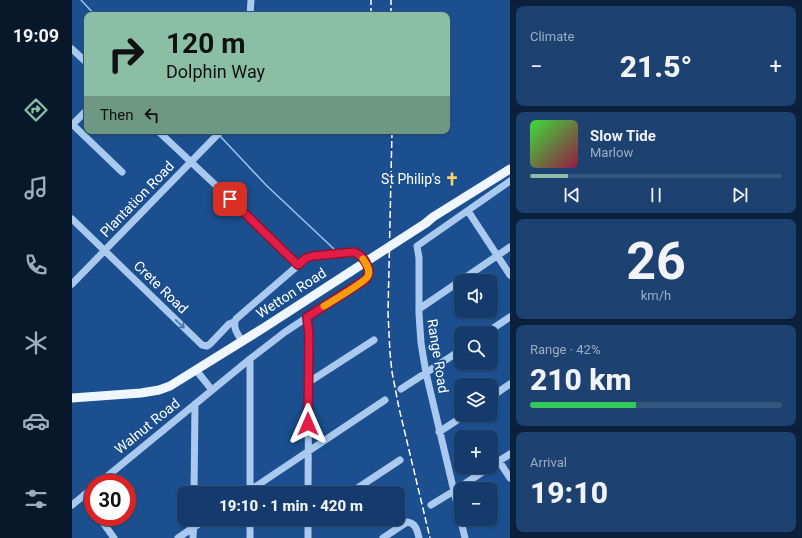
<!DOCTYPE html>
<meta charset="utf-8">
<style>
body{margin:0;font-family:Roboto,sans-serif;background:#1d4271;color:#f1f3f6;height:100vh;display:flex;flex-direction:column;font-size:15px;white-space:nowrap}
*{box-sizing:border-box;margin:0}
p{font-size:13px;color:#9dadc1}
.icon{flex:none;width:22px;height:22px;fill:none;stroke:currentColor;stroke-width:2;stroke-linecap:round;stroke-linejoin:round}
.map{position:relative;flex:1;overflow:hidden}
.sheet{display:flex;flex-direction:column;gap:6px;padding:6px;background:#0b203b;width:292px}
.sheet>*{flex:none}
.banner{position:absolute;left:12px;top:12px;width:366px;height:122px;border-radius:8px;box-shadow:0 1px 3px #0004,0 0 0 1px #33557e;background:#8abfa5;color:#111;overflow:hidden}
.controls{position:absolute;left:382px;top:274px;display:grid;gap:8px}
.controls a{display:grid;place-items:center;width:44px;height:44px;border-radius:8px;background:#143b6b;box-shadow:0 1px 3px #0004,0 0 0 1px #33557e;font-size:20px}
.speed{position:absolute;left:12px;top:474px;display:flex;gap:8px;font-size:20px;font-weight:700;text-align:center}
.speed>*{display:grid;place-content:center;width:52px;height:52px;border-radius:50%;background:#143b6b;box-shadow:0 1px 3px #0004,0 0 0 1px #33557e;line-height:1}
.speed .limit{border:6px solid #d22;background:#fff;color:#111}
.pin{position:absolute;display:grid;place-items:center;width:34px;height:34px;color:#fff;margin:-17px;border-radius:8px;box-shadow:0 2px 6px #0006}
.me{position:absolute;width:44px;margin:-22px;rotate:0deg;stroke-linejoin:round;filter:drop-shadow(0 0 3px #0008)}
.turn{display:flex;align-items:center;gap:14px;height:84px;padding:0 16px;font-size:18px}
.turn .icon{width:52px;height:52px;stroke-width:2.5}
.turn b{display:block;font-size:28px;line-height:34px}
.then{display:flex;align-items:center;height:38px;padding:0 16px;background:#0003;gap:8px;font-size:15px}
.big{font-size:30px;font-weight:800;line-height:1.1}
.sheet .card{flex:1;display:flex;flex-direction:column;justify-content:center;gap:6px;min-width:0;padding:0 14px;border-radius:8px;background:#1d4271}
.sheet .dial{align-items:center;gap:0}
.dial b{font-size:52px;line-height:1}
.song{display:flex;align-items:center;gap:12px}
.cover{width:48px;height:48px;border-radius:6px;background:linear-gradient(135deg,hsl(120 70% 55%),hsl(340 70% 35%))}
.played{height:4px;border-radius:2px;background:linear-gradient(90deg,#8abfa5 15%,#33557e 15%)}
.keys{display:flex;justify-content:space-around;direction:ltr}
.heat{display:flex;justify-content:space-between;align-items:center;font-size:22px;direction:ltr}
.charge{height:6px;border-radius:3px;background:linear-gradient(90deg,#34c759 42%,#33557e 0)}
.trip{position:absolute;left:105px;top:486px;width:228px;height:40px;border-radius:8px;background:#143b6b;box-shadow:0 1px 3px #0004,0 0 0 1px #33557e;font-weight:800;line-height:40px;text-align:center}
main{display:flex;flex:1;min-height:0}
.tab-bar{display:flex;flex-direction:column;width:72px;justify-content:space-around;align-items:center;background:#08182b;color:#9dadc1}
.tab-bar .icon{width:28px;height:28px}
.tab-bar .selected{color:#8abfa5}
.tab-bar b{font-size:18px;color:#f1f3f6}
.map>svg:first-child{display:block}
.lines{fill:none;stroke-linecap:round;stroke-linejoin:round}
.stream{stroke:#9cc4f0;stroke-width:1.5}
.minor{stroke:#a9c9ee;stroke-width:7}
.major{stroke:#f0f6ff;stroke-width:9}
.rail{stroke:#fff;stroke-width:1.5;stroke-dasharray:7 3;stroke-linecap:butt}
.major-bridge{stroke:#f0f6ff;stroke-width:9}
.oneway{stroke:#4674ac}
.route-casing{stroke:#92132f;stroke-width:10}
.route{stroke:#e11d48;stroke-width:7}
.slow{stroke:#f59e0b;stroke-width:7}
.labels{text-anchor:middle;stroke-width:4;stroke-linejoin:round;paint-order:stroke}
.poi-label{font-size:14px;fill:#fff;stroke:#1b4f8f;text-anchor:end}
.street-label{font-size:14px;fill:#fff;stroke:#1b4f8f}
</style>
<main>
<nav class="tab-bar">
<b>19:09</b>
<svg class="icon selected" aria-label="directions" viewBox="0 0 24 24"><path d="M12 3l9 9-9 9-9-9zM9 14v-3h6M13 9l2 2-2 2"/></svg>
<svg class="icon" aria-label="music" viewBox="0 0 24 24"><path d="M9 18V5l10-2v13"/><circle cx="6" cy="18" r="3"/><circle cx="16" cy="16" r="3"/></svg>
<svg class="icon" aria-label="phone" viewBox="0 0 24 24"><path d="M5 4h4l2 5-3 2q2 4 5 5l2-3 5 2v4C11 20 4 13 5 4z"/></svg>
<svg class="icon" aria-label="climate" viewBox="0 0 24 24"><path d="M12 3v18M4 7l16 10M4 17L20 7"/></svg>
<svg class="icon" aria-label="car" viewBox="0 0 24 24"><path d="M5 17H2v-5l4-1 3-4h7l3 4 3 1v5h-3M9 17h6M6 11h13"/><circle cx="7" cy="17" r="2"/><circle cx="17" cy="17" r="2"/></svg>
<svg class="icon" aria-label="filters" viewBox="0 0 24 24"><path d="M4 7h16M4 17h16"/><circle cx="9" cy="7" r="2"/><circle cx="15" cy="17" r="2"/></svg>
</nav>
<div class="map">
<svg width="438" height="538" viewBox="0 0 438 538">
<rect width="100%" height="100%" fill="#1b4f8f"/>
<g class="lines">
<path class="stream" d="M9 0 23 15
M148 136 194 185 262 249"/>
<path class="minor" d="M178 15 179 0
M0 49 15 63
M0 124 50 172
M0 125 15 110
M86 131 168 208 226 265
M396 211 438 275
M0 219 130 345 135 346 138 344 157 324 162 322
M0 284 149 131
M347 309 438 247
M235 317 237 334 236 493
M414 333 438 317
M178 359V493
M124 370 140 390
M237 382 302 340
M329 389 389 350
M419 397 438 384
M367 432 393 415
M427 461 438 478
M419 466 438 454
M27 483 178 359 213 332 293 279C302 271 292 256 283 252L247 255 234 259 230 262 164 319C160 327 166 335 170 341
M122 493 123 404
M174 493 313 400
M278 493 328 460
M12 495 21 508
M0 505 21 488
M359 505 382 491 418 467
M27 517 42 538
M106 538 134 519
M121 538 122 519
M178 538V519
M236 538V519
M311 538 335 522C344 523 345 530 347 538
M393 538 354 373 349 343 347 314V258L345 246 438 181"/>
<path class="major" d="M354 223 361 217 438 169
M0 398 69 393 87 390 98 386 193 327 278 272"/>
<path class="rail" d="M299 15V0
M319 15V0
M320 131 316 313 318 353 320 372 327 408 358 538"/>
<path class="major-bridge" d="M278 272 354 223"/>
</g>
<defs><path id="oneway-shaft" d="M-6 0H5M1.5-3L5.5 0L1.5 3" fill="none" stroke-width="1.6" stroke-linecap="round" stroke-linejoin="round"/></defs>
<use class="oneway" href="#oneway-shaft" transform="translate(108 324) rotate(44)"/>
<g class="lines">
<g class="route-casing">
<path id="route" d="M158 199 226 265 234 258 241 256 282 252C292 256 302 271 293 280L235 317 237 334 236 424"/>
</g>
<use href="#route" class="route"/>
<path class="slow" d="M252 306C259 302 294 281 296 276 299 270 294 264 291 259"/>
</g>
<defs>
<g id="church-bare" transform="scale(1.08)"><path d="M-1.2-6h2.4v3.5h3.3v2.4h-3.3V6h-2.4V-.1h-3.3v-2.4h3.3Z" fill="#ffd166" stroke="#1b4f8f" stroke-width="2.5" paint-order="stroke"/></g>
</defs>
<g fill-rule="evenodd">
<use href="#church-bare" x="380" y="179"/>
</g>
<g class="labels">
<g class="poi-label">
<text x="369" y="184">St Philip's</text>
</g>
<g class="street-label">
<text transform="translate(65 199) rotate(-46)" y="5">Plantation Road</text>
<text transform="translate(89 287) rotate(44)" y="5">Crete Road</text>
<text transform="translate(219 293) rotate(-33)" y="5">Wetton Road</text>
<text transform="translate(366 356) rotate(81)" y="5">Range Road</text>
<text transform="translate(75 426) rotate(-39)" y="5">Walnut Road</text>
</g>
</g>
</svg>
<div class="controls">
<a><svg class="icon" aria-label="sound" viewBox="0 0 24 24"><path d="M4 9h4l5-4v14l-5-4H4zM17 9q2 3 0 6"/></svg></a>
<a><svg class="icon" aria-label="search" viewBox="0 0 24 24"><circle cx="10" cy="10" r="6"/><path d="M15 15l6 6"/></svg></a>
<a><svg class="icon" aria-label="layers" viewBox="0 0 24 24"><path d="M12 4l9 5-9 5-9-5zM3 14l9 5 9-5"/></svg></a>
<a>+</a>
<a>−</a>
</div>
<div class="speed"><div class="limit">30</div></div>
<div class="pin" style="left:158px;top:199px;background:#d93025"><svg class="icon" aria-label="arrive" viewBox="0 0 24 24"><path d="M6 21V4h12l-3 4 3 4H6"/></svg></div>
<svg class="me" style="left:236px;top:424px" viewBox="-20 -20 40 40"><path d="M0-17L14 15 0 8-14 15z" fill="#e11d48" stroke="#fff" stroke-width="4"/></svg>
<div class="trip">19:10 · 1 min · 420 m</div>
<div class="banner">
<div class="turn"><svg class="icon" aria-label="right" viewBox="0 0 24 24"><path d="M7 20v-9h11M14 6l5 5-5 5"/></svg><div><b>120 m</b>Dolphin Way</div></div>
<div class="then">Then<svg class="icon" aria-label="left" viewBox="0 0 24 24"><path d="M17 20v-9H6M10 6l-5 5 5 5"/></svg></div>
</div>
</div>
<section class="sheet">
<div class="card"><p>Climate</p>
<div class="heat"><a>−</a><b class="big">21.5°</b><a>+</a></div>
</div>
<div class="card">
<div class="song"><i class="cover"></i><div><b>Slow Tide</b><p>Marlow</p></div></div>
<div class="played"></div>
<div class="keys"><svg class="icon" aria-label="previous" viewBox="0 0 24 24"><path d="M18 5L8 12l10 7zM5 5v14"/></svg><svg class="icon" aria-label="pause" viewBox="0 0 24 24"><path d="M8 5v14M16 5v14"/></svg><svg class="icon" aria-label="next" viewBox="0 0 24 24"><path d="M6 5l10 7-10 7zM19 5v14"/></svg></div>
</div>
<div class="card dial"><b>26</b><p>km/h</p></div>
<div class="card"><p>Range · 42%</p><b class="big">210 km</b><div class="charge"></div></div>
<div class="card"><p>Arrival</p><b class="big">19:10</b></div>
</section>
</main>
